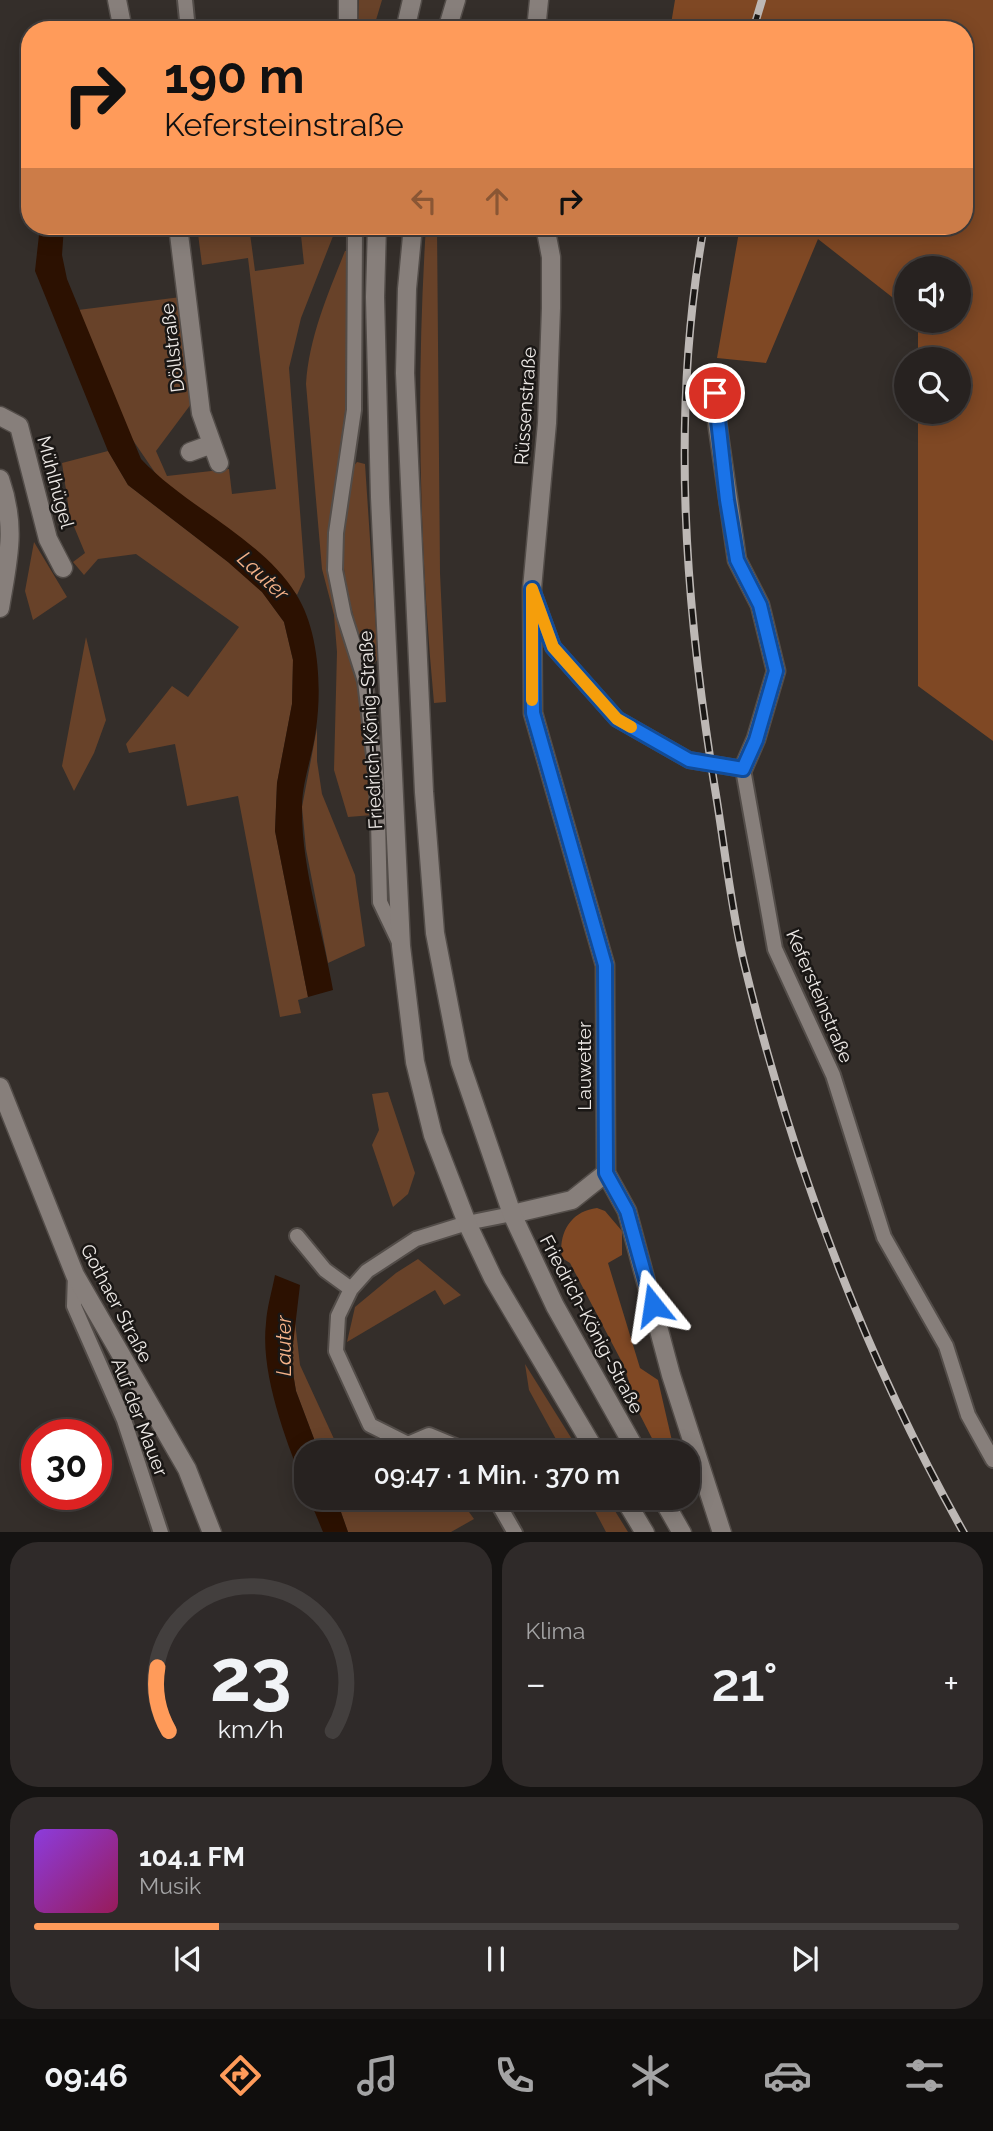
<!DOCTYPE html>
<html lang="de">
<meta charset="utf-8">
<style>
body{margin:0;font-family:Raleway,sans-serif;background:#2f2a29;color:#f1f3f6;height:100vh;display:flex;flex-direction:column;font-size:26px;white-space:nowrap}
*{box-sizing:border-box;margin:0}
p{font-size:23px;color:#a4a4a5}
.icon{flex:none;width:38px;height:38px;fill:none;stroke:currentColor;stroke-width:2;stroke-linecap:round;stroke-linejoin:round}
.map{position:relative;height:1532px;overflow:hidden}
.side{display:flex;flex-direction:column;gap:10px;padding:10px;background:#151312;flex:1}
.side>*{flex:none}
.guide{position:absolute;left:21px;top:21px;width:952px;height:214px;border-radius:28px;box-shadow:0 4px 18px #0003,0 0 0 2px #433f3e;background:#ff9b5a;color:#111;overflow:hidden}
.fabs{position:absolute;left:894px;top:256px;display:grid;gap:14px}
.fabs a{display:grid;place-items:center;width:77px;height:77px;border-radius:50%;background:#272220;box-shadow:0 4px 18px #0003,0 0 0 2px #433f3e;font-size:35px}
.speed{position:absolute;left:21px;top:1419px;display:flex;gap:14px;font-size:35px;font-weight:700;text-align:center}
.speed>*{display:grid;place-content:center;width:91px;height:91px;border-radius:50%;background:#272220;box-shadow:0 4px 18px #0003,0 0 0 2px #433f3e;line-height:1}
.speed .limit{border:10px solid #d22;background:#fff;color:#111}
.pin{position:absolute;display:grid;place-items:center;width:60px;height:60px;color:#fff;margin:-30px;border:4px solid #fff;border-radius:50%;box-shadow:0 2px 7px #0007}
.me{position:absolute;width:77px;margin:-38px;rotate:345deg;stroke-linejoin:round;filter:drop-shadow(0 0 5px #0008)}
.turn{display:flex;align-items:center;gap:24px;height:147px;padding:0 28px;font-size:32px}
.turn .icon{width:91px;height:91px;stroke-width:2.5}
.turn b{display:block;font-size:49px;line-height:60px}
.lanes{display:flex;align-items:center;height:66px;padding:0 28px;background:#0003;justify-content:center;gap:35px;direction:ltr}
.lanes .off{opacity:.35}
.big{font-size:52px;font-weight:600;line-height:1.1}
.side .tile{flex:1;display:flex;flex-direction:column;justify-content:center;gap:10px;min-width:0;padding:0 24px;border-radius:28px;background:#2f2a29}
.side .dial{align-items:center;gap:0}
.dial svg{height:182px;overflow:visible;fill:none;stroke:#433f3e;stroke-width:7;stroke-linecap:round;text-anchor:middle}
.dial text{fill:#f1f3f6;stroke:none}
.song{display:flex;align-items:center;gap:21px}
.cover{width:84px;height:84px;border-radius:10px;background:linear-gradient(135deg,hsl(270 70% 55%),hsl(330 70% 35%))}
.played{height:7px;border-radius:4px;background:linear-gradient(90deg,#ff9b5a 20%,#433f3e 20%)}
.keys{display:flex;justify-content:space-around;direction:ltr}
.heat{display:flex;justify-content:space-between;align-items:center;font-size:38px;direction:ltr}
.side .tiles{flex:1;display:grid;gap:10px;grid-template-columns:1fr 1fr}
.tile:last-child{grid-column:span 2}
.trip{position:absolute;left:294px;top:1440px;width:406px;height:70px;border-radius:28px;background:#272220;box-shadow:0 4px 18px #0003,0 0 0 2px #433f3e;font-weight:600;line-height:70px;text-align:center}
.menu{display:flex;height:112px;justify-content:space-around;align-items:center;background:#100e0d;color:#a4a4a5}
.menu .icon{width:49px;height:49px}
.menu .selected{color:#ff9b5a}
.menu b{font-size:32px;color:#f1f3f6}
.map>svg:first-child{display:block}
.green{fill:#684229}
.forest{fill:#7f4824}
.water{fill:#2c1101}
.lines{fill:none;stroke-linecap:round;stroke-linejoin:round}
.service-casing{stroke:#534d49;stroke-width:18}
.minor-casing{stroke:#534d49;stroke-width:21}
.secondary-casing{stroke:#534d49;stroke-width:21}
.service{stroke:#877f7b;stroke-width:14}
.minor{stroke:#877f7b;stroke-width:18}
.secondary{stroke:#877f7b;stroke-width:18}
.rail-casing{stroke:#bdb8b5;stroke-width:8}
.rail{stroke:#1a1715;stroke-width:5;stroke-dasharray:16;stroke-linecap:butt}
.route-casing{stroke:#114b97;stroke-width:18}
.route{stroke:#1a73e8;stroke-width:12}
.slow{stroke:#f59e0b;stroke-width:12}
.labels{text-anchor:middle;stroke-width:5;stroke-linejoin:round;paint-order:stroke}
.street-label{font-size:19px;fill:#eeeae7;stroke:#1a1715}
.water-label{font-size:21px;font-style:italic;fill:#f5b289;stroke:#1a1715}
</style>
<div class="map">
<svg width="993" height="1533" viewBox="0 0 993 1533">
<rect width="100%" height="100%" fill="#342e2a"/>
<path class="green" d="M359 0H382L373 30H358Z
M197 226H249L255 271 304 264 300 226H337L301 318 289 368 305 577 297 595 275 568 158 477 128 433 78 310 181 297 191 404 156 451 167 476 229 469 232 494 276 489 248 258 202 265Z
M426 226H437L440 573 446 702 434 703C419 543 416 385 426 226Z
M345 251H349L345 412 327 541 337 611 358 681 369 740 373 815 348 817 334 770 337 652 334 615 322 569 306 384C309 337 328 294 345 251Z
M108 451 128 485 228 562 262 592 284 622 293 660 292 704 277 783 275 831 308 997 298 1000 301 1013 280 1017 238 796 187 806 175 744 129 753 126 744 172 686 188 697 239 627 136 554 98 559 84 575 73 562 85 553 70 517 62 463Z
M357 462 365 464 378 659 373 664 365 661 346 587 342 550 353 467Z
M34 542 67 597 33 620 25 591Z
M86 637 106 720 94 753 74 791 62 766Z
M317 728V761L322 794 355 875 365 946 328 963 306 849 302 807Z
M388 1092 415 1173 408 1194 393 1207 372 1145 379 1130 372 1094Z
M418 1259 461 1295 444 1305 435 1290 347 1342 355 1307 396 1273Z
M295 1322 300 1365 340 1452H319L296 1391 291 1361Z
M525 1364 580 1452H563L529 1390Z
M336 1498H459L474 1519 451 1532H348Z
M588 1498H607L628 1532H606Z"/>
<path class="forest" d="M675 0H993V741L918 686V411H959V359H918V320H959V268H906V308L818 239 766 363 717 358 740 226H964V30H670Z
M597 1208 605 1211 622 1231V1255L608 1263 640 1368 658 1380 672 1441 671 1452H659L638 1411 624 1366 570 1263 562 1258C558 1233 571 1211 597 1208Z"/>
<path class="water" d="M40 226H64L62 255 67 279 141 459C186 507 261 538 296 594 319 630 322 688 316 729 313 755 302 781 302 807 301 868 323 931 333 990L308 997 275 831 277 783 292 704 293 660 284 622 262 592 228 562 128 485 108 451 35 271Z
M275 1275 300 1285 291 1361 296 1391 319 1452H306V1491C287 1443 260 1375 266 1323 267 1307 272 1291 275 1275Z
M309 1498H336L348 1532H323Z"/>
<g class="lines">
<g class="service-casing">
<path id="service" d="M185 0 188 30
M355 226 354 410 336 533 335 570 344 615 365 681 377 781 380 902 399 942
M535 597 553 647 617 719 689 760 743 769 775 949 833 1075 884 1237 946 1346 968 1415 993 1460
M297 1236 325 1270 351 1289
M75 1275 74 1306 124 1420 161 1533
M470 1452 429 1435 408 1444 370 1425 336 1351 338 1316 351 1289 367 1271 416 1239 467 1223 512 1214
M495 1498 515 1533"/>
</g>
<g class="minor-casing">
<path id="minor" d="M117 0 123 30
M348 30V0
M536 30 539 0
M178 226 201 413 219 463
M545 226 551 257V308L547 423 532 589 533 713 605 965 606 1173 627 1211 671 1375 722 1533
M715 379V408L737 560 760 605 776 671 756 739 743 769
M0 416 19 426 48 539 63 568
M190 452 212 444
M0 479C17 528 8 559 0 608
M0 1087 75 1275 187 1469 212 1533
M512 1214 572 1200 606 1173"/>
</g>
<g class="secondary-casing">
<path id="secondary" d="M405 30 412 0
M447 30 456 0
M377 226 375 297 380 497 401 946 415 1062 433 1135 467 1223 493 1278 596 1452
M413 226 407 289 405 373 424 792 435 933 460 1062 512 1214 555 1306 637 1452
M624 1498 645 1533
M662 1498 682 1533"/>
</g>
<use href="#service" class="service"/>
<use href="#minor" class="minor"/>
<use href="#secondary" class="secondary"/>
<g class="rail-casing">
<path id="rail" d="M753 30 762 0
M704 226C670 415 685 606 716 795 725 850 731 908 744 963 792 1162 863 1354 964 1533"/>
</g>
<use href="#rail" class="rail"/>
</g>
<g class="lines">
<g class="route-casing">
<path id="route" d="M653 1305 627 1211 606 1173 605 965 533 713 532 589 553 647 617 719 689 760 743 769 756 740 776 671 760 605 737 560 727 500 715 393"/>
</g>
<use href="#route" class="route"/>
<path class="slow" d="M532 700V589L553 647 617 719 631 727"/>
</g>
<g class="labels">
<g class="street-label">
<text transform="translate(172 348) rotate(-97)" y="7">Döllstraße</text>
<text transform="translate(525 406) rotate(-86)" y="7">Rüssenstraße</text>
<text transform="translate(56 482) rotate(75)" y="7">Mühlhügel</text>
<text transform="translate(370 730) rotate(-93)" y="7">Friedrich-König-Straße</text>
<text transform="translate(820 996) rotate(67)" y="7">Kefersteinstraße</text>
<text transform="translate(584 1066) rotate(-90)" y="7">Lauwetter</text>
<text transform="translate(117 1303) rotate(62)" y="7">Gothaer Straße</text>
<text transform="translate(592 1324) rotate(62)" y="7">Friedrich-König-Straße</text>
<text transform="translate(140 1417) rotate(69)" y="7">Auf der Mauer</text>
</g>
<g class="water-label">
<text transform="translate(263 576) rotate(43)" y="7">Lauter</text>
<text transform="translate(284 1346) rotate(-90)" y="7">Lauter</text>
</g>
</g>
</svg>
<div class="fabs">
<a><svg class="icon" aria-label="sound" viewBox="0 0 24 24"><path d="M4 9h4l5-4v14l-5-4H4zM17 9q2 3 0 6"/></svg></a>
<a><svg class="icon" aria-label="search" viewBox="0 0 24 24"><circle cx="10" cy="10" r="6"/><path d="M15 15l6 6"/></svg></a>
</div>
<div class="speed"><div class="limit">30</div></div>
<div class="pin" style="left:715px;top:393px;background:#d93025"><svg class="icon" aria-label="arrive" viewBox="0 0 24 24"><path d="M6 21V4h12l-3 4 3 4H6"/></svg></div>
<svg class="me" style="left:653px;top:1305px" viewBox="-20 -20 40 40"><path d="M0-17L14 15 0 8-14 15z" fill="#1a73e8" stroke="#fff" stroke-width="4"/></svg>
<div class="trip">09:47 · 1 Min. · 370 m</div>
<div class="guide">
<div class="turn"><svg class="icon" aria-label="right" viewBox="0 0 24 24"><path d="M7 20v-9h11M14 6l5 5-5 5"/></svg><div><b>190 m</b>Kefersteinstraße</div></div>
<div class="lanes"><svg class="icon off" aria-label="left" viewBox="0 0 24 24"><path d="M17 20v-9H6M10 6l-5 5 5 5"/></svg><svg class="icon off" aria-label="ahead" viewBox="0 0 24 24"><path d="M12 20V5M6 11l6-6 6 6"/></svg><svg class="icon" aria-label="right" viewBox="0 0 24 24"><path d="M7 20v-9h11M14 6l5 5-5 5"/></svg></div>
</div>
</div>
<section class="side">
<div class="tiles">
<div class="tile dial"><svg viewBox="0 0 100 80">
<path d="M14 69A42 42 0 1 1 86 69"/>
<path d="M14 69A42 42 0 0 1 9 41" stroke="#ff9b5a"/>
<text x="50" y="56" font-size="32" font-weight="700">23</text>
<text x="50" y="72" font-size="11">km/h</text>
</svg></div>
<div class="tile"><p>Klima</p>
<div class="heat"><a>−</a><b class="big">21°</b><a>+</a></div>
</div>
<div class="tile">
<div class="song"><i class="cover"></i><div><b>104.1 FM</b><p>Musik</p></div></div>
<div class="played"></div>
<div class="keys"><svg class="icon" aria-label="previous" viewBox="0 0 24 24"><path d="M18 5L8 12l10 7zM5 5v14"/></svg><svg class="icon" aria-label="pause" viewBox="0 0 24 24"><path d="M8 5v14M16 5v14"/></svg><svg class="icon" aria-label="next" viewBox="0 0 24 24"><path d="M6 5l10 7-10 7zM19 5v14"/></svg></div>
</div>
</div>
</section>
<nav class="menu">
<b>09:46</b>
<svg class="icon selected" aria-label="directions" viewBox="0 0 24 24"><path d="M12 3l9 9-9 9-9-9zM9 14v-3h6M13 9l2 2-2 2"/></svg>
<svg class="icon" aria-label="music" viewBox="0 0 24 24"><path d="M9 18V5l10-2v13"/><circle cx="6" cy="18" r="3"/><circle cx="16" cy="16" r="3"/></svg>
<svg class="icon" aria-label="phone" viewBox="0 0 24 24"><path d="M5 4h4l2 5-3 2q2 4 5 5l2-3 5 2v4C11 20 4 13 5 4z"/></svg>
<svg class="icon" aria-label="climate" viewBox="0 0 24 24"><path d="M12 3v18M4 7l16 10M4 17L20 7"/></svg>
<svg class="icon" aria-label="car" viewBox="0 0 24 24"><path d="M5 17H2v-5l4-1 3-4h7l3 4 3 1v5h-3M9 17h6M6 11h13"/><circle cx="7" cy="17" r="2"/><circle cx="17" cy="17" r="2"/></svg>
<svg class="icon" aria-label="filters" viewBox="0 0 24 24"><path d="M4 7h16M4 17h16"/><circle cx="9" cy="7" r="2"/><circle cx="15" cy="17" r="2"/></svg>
</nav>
